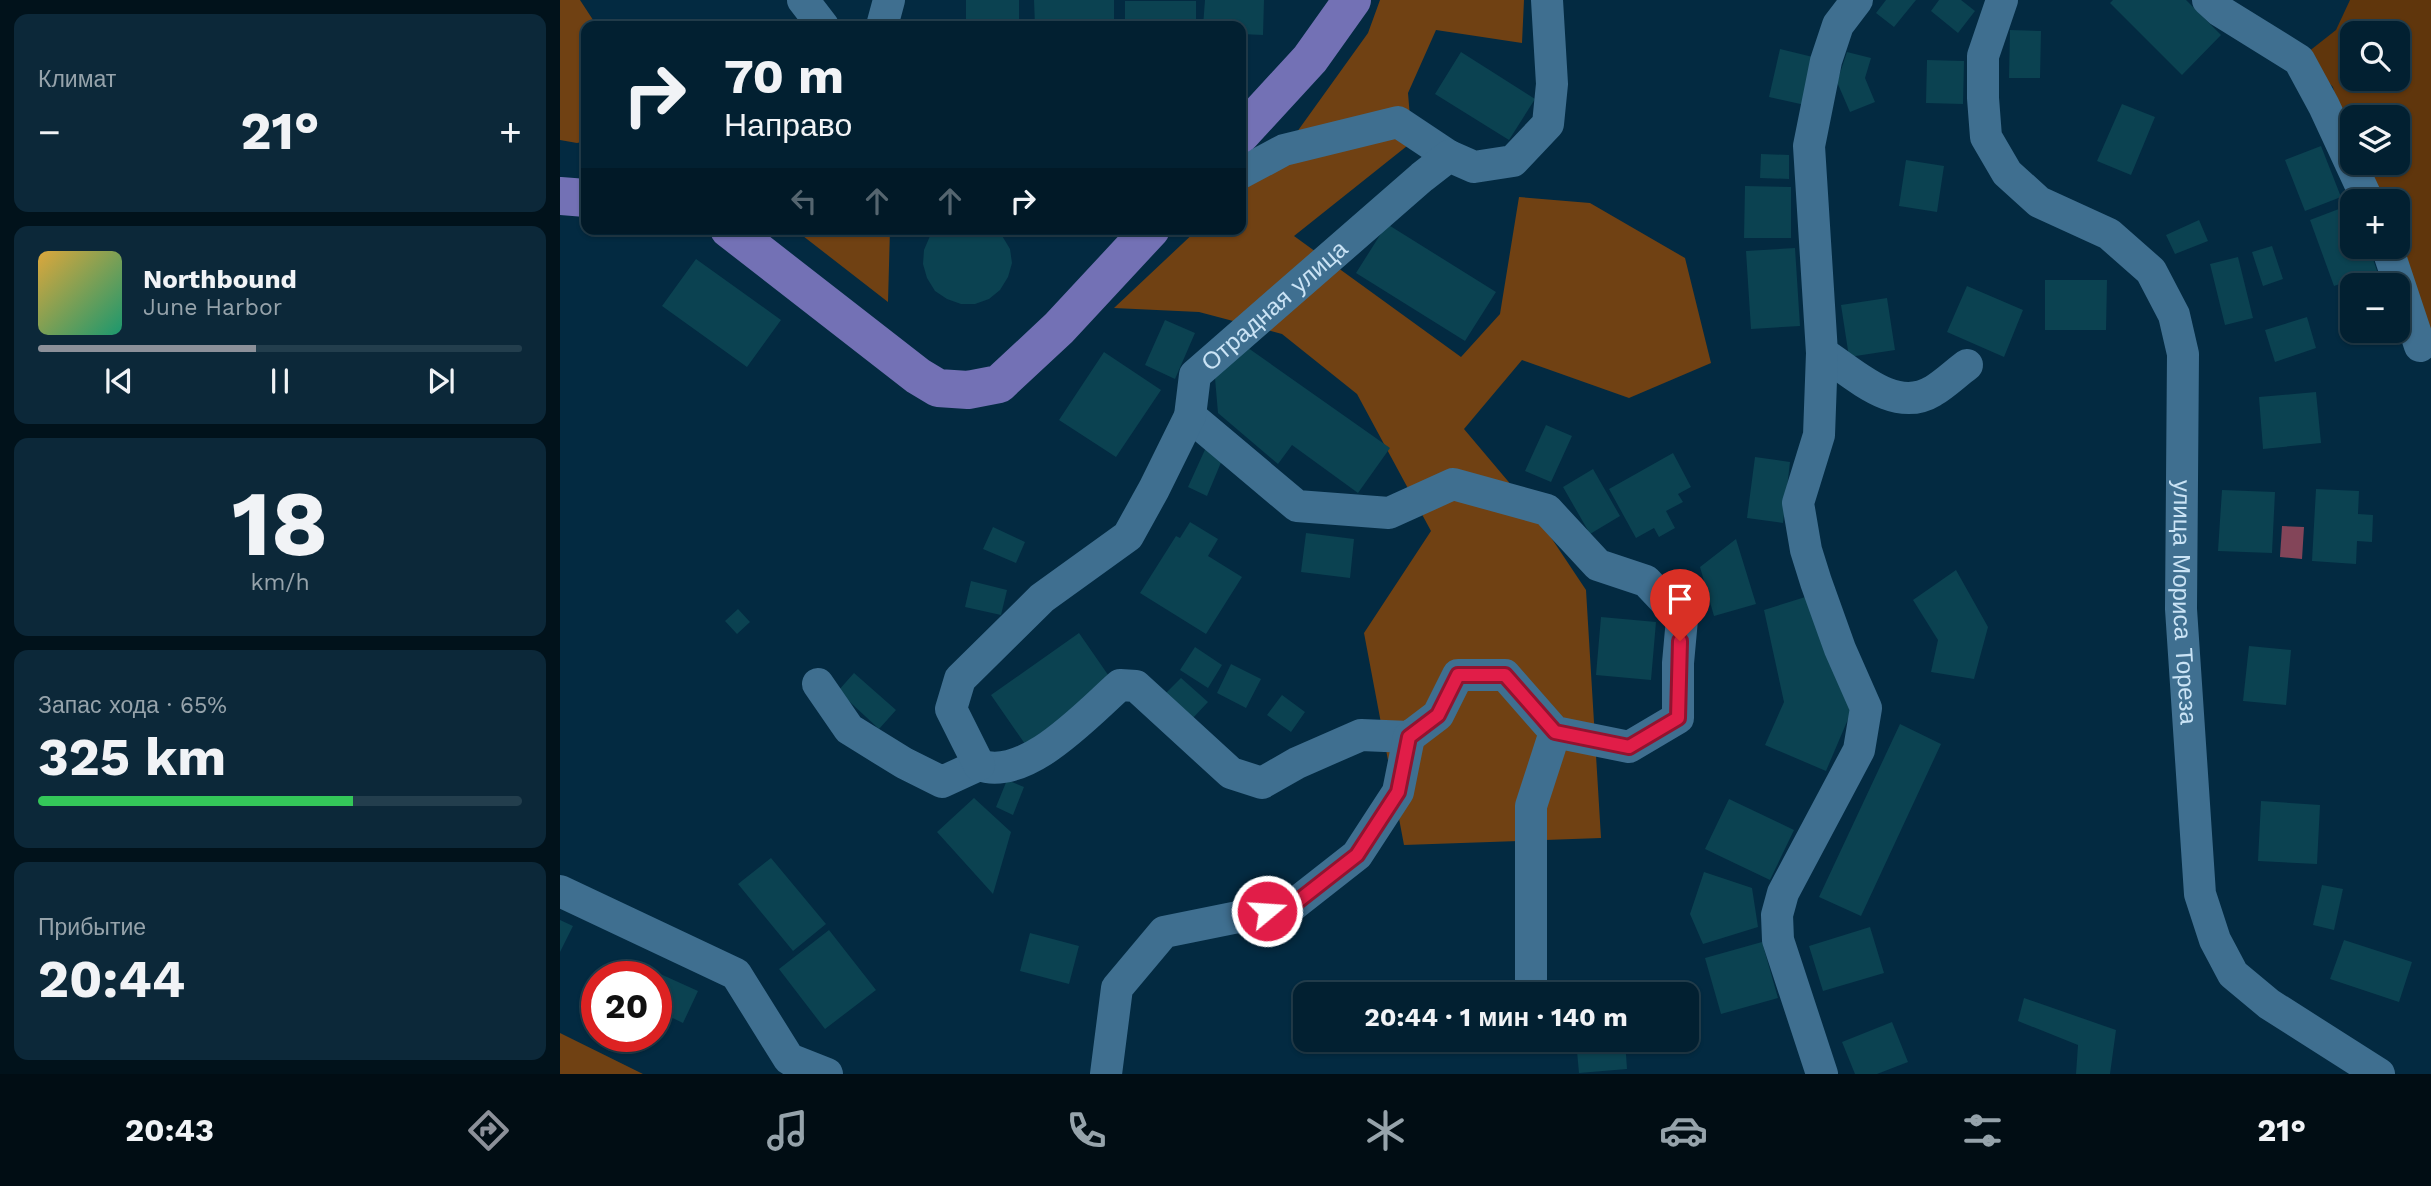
<!DOCTYPE html>
<html lang="ru">
<meta charset="utf-8">
<style>
body{margin:0;font-family:"Work Sans",sans-serif;background:#0c2839;color:#f1f3f6;height:100vh;display:flex;flex-direction:column;font-size:26px;white-space:nowrap}
*{box-sizing:border-box;margin:0}
p{font-size:23px;color:#96a3ab}
.icon{flex:none;width:38px;height:38px;fill:none;stroke:currentColor;stroke-width:2;stroke-linecap:round;stroke-linejoin:round}
.map{position:relative;flex:1;overflow:hidden}
.side{display:flex;flex-direction:column;gap:14px;padding:14px;background:#01121b;width:560px}
.side>*{flex:none}
.hud{position:absolute;left:21px;top:21px;width:665px;height:214px;border-radius:14px;box-shadow:0 2px 5px #0004,0 0 0 2px #233e4d;background:#022031;color:#f1f3f6;overflow:hidden}
.tools{position:absolute;left:1780px;top:21px;display:grid;gap:14px}
.tools a{display:grid;place-items:center;width:70px;height:70px;border-radius:14px;background:#022031;box-shadow:0 2px 5px #0004,0 0 0 2px #233e4d;font-size:35px}
.speed{position:absolute;left:21px;top:961px;display:flex;gap:14px;font-size:35px;font-weight:700;text-align:center}
.speed>*{display:grid;place-content:center;width:91px;height:91px;border-radius:50%;background:#022031;box-shadow:0 2px 5px #0004,0 0 0 2px #233e4d;line-height:1}
.speed .limit{border:10px solid #d22;background:#fff;color:#111}
.pin{position:absolute;display:grid;place-items:center;width:60px;height:60px;color:#fff;margin:-72px -30px;border-radius:50% 50% 50% 0;rotate:-45deg;box-shadow:0 0 7px #0007}
.pin .icon{rotate:45deg}
.me{position:absolute;width:77px;margin:-38px;rotate:72deg;stroke-linejoin:round;filter:drop-shadow(0 0 5px #0008)}
.turn{display:flex;align-items:center;gap:24px;height:147px;padding:0 28px;font-size:32px}
.turn .icon{width:91px;height:91px;stroke-width:2.5}
.turn b{display:block;font-size:49px;line-height:60px}
.lanes{display:flex;align-items:center;height:66px;padding:0 28px;background:#0003;justify-content:center;gap:35px;direction:ltr}
.lanes .off{opacity:.35}
.big{font-size:52px;font-weight:700;line-height:1.1}
.side .card{flex:1;display:flex;flex-direction:column;justify-content:center;gap:10px;min-width:0;padding:0 24px;border-radius:14px;background:#0c2839}
.side .dial{align-items:center;gap:0}
.dial b{font-size:91px;line-height:1}
.song{display:flex;align-items:center;gap:21px}
.cover{width:84px;height:84px;border-radius:10px;background:linear-gradient(135deg,hsl(40 70% 55%),hsl(160 70% 35%))}
.played{height:7px;border-radius:4px;background:linear-gradient(90deg,#8c9099 45%,#233e4d 45%)}
.keys{display:flex;justify-content:space-around;direction:ltr}
.heat{display:flex;justify-content:space-between;align-items:center;font-size:38px;direction:ltr}
.charge{height:10px;border-radius:5px;background:linear-gradient(90deg,#34c759 65%,#233e4d 0)}
.trip{position:absolute;left:733px;top:982px;width:406px;height:70px;border-radius:14px;background:#022031;box-shadow:0 2px 5px #0004,0 0 0 2px #233e4d;font-weight:700;line-height:70px;text-align:center}
.tab-bar{display:flex;height:112px;justify-content:space-around;align-items:center;background:#010d14;color:#96a3ab}
.tab-bar .icon{width:49px;height:49px}
.tab-bar .selected{color:#8c9099}
.tab-bar b{font-size:32px;color:#f1f3f6}
main{display:flex;flex:1;min-height:0}
.map>svg:first-child{display:block}
.green{fill:#60360c;fill-rule:evenodd}
.forest{fill:#704113}
.water{fill:#834559}
.building{fill:#0b4251}
.lines{fill:none;stroke-linecap:round;stroke-linejoin:round}
.minor{stroke:#3f6f90;stroke-width:32}
.major{stroke:#7371b5;stroke-width:38}
.route-casing{stroke:#92132f;stroke-width:18}
.route{stroke:#e11d48;stroke-width:12}
.labels{text-anchor:middle;stroke-width:7;stroke-linejoin:round;paint-order:stroke}
.street-label{font-size:24px;fill:#cae3f5;stroke:#062030}
</style>
<main>
<section class="side">
<div class="card"><p>Климат</p>
<div class="heat"><a>−</a><b class="big">21°</b><a>+</a></div>
</div>
<div class="card">
<div class="song"><i class="cover"></i><div><b>Northbound</b><p>June Harbor</p></div></div>
<div class="played"></div>
<div class="keys"><svg class="icon" aria-label="previous" viewBox="0 0 24 24"><path d="M18 5L8 12l10 7zM5 5v14"/></svg><svg class="icon" aria-label="pause" viewBox="0 0 24 24"><path d="M8 5v14M16 5v14"/></svg><svg class="icon" aria-label="next" viewBox="0 0 24 24"><path d="M6 5l10 7-10 7zM19 5v14"/></svg></div>
</div>
<div class="card dial"><b>18</b><p>km/h</p></div>
<div class="card"><p>Запас хода · 65%</p><b class="big">325 km</b><div class="charge"></div></div>
<div class="card"><p>Прибытие</p><b class="big">20:44</b></div>
</section>
<div class="map">
<svg width="1871" height="1074" viewBox="0 0 1871 1074">
<rect width="100%" height="100%" fill="#032a41"/>
<path class="green" d="M1790 0H1871V339L1838 247V201H1802L1792 177 1773 87 1743 56 1776 30ZM1792 33H1838V79H1792ZM1792 117H1838V163H1792Z"/>
<path class="forest" d="M0 0H20L37 26H26V141L17 143 0 140Z
M820 0H964L962 43 876 30 848 93 852 142 734 236 901 357 940 314 959 197 1030 203 1125 258 1151 363 1069 398 962 360 904 429 974 512 1026 590 1041 838 844 845 804 633 871 531 797 394 722 334 639 312 554 308 638 229H681V190L724 150 808 33Z
M234 229H330L328 302Z
M0 1033 83 1074H0Z"/>
<path class="water" d="M1722 526 1744 527 1742 559 1720 557Z"/>
<path class="building" d="M406 0H459V26H406Z
M474 0H554V26H475Z
M645 0H704L703 35 681 34V26H643Z
M1326 0H1356L1334 27 1316 13Z
M1379 0H1401L1415 11 1398 33 1371 11Z
M1553 0H1626L1661 35 1622 75 1550 3Z
M565 1H636V26H565Z
M1450 30 1481 31 1480 78H1449Z
M1220 49 1257 58 1245 105 1209 97Z
M901 52 975 99 949 140 875 94Z
M1287 52 1311 58 1305 78 1315 102 1290 112 1277 82Z
M1367 60 1404 61 1403 104 1366 103Z
M1562 104 1595 117 1571 175 1537 161Z
M1761 146 1781 197 1745 211 1725 160Z
M1201 154 1229 155V179L1200 178Z
M1346 160 1384 166 1377 212 1339 206Z
M1185 186 1231 187V238H1184Z
M1792 204V247H1809L1817 271 1774 286 1750 220Z
M1639 220 1648 241 1615 254 1606 235Z
M827 224 936 292 905 341 796 273Z
M376 229H438L450 249 452 263 448 277 440 290 429 299 415 304H401L387 299 375 291 367 278 363 264 364 250 370 236Z
M1712 246 1723 279 1703 286 1692 252Z
M1235 248 1240 326 1191 329 1186 251Z
M1678 257 1693 318 1665 325 1650 264Z
M136 259 221 320 187 367 102 306Z
M1485 280H1547L1546 330H1485Z
M1407 286 1463 310 1444 357 1387 332Z
M1327 298 1335 350 1289 357 1281 305Z
M1747 317 1756 348 1715 362 1705 330Z
M605 320 635 333 615 379 585 365Z
M1838 323 1844 331 1818 340 1815 331H1838Z
M681 343 830 448 798 493 732 445 718 464 658 413 655 378Z
M544 352 601 390 556 457 499 420Z
M1756 392 1761 443 1703 449 1699 397Z
M986 425 1012 436 991 482 965 471Z
M648 443 662 460 647 496 628 487Z
M1113 453 1131 487 1118 494 1123 502 1106 511 1115 528 1099 537 1094 528 1076 538 1049 489Z
M1195 457 1230 462 1223 523 1187 518Z
M1033 469 1060 516 1030 534 1003 487Z
M1756 489 1799 491 1798 514 1813 515 1812 542 1797 541 1796 564 1752 561Z
M1662 490 1715 492 1712 553 1658 551Z
M630 522 658 539 648 556 682 577 646 634 580 593 616 536 620 538Z
M433 527 465 542 456 563 423 549Z
M746 533 794 539 790 578 741 572Z
M1176 539 1196 604 1154 616 1140 567Z
M1396 570 1428 627 1414 679 1371 672 1378 640 1353 600Z
M411 581 447 590 441 615 405 607Z
M1255 594 1294 705 1266 771 1205 745 1224 702 1204 610Z
M178 609 190 622 177 634 165 621Z
M1041 617 1096 622 1091 680 1036 675Z
M519 633 553 682 465 744 431 695Z
M1689 646 1731 650 1726 705 1683 701Z
M635 647 662 665 648 688 620 670Z
M671 664 701 679 686 708 657 693Z
M294 673 336 710 319 729 278 691Z
M621 678 648 702 632 719 605 694Z
M722 695 745 712 731 732 707 715Z
M1340 724 1381 744 1301 916 1259 897Z
M447 780 464 787 453 815 436 807Z
M414 798 451 832 433 894 377 832Z
M1169 799 1234 830 1210 880 1145 849Z
M1701 801 1760 805 1757 864 1698 861Z
M211 858 266 924 233 951 178 884Z
M1144 872 1192 888 1198 927 1143 944 1130 914Z
M1762 885 1783 889 1774 930 1753 925Z
M0 920 13 926 0 952Z
M1310 927 1324 973 1263 991 1249 946Z
M269 930 316 990 265 1029 219 969Z
M470 933 519 946 509 984 460 971Z
M1784 940 1852 962 1839 1002 1770 979Z
M1202 942 1218 998 1161 1014 1145 958Z
M76 963 138 991 123 1023 96 1010V976H70Z
M1464 998 1556 1030 1550 1074H1516L1518 1045 1458 1021Z
M1332 1022 1348 1062 1317 1074H1295L1282 1042Z
M1016 1040H1065L1067 1069 1019 1073Z"/>
<g class="lines">
<g class="minor">
<path d="M243 0 263 26"/>
<path id="s1" d="M1442 0 1423 56V98L1426 137 1447 173 1479 202 1549 234 1591 271 1614 315 1623 354 1621 609 1640 894 1655 940 1673 974 1709 1004 1819 1074"/>
<path d="M1648 0 1660 11 1739 60 1764 106 1808 201"/>
<path d="M322 26 329 0"/>
<path d="M681 173 724 150 838 122 889 156"/>
<path d="M1827 247 1860 346"/>
<path d="M1262 353C1293 372 1334 415 1373 391 1385 384 1396 373 1407 365"/>
<path d="M258 684 289 729 344 763 382 782 419 765C466 782 527 714 560 685L576 686 671 773 702 783 737 763 801 735 849 737 878 715 898 675H945L995 732 1069 747 1118 718V663L1122 619 1086 581 1038 565 987 510 893 484 829 513 737 506 630 416"/>
<path id="s2" d="M419 765 391 709 400 679 482 598 568 536 594 489 630 416 635 375 862 177 889 156 914 167 953 161 988 124 992 84 987 0"/>
<path d="M0 891 176 974 229 1059 267 1074"/>
<path d="M971 994V806L995 732"/>
<path d="M546 1074 557 988 604 932 732 906 797 855 838 792 849 737"/>
<path d="M1262 1074 1218 940 1217 915 1223 893 1299 750 1306 708 1280 649 1256 582 1246 550 1238 503 1259 435 1262 353 1249 146 1266 61 1278 25 1297 0"/>
</g>
<path class="major" d="M681 134 750 59 792 0
M0 196 26 198
M169 229 358 376 378 388 408 390 439 384 499 328 591 229"/>
</g>
<g class="lines">
<g class="route-casing">
<path id="route" d="M707 911 733 905 797 855 838 792 849 737 878 715 898 675H945L995 732 1069 747 1118 718 1120 641"/>
</g>
<use href="#route" class="route"/>
</g>
<g class="labels">
<g class="street-label">
<text dy="8" stroke="none"><textPath href="#s2" startOffset="597">Отрадная улица</textPath></text>
<text dy="8" stroke="none"><textPath href="#s1" startOffset="696">улица Мориса Тореза</textPath></text>
</g>
</g>
</svg>
<div class="tools">
<a><svg class="icon" aria-label="search" viewBox="0 0 24 24"><circle cx="10" cy="10" r="6"/><path d="M15 15l6 6"/></svg></a>
<a><svg class="icon" aria-label="layers" viewBox="0 0 24 24"><path d="M12 4l9 5-9 5-9-5zM3 14l9 5 9-5"/></svg></a>
<a>+</a>
<a>−</a>
</div>
<div class="speed"><div class="limit">20</div></div>
<div class="pin" style="left:1120px;top:641px;background:#d93025"><svg class="icon" aria-label="arrive" viewBox="0 0 24 24"><path d="M6 21V4h12l-3 4 3 4H6"/></svg></div>
<svg class="me" style="left:707px;top:911px" viewBox="-20 -20 40 40"><circle r="17" fill="#e11d48" stroke="#fff" stroke-width="3"/><path d="M0-11L8 9 0 5-8 9z" fill="#fff"/></svg>
<div class="trip">20:44 · 1 мин · 140 m</div>
<div class="hud">
<div class="turn"><svg class="icon" aria-label="right" viewBox="0 0 24 24"><path d="M7 20v-9h11M14 6l5 5-5 5"/></svg><div><b>70 m</b>Направо</div></div>
<div class="lanes"><svg class="icon off" aria-label="left" viewBox="0 0 24 24"><path d="M17 20v-9H6M10 6l-5 5 5 5"/></svg><svg class="icon off" aria-label="ahead" viewBox="0 0 24 24"><path d="M12 20V5M6 11l6-6 6 6"/></svg><svg class="icon off" aria-label="ahead" viewBox="0 0 24 24"><path d="M12 20V5M6 11l6-6 6 6"/></svg><svg class="icon" aria-label="right" viewBox="0 0 24 24"><path d="M7 20v-9h11M14 6l5 5-5 5"/></svg></div>
</div>
</div>
</main>
<nav class="tab-bar">
<b>20:43</b>
<svg class="icon selected" aria-label="directions" viewBox="0 0 24 24"><path d="M12 3l9 9-9 9-9-9zM9 14v-3h6M13 9l2 2-2 2"/></svg>
<svg class="icon" aria-label="music" viewBox="0 0 24 24"><path d="M9 18V5l10-2v13"/><circle cx="6" cy="18" r="3"/><circle cx="16" cy="16" r="3"/></svg>
<svg class="icon" aria-label="phone" viewBox="0 0 24 24"><path d="M5 4h4l2 5-3 2q2 4 5 5l2-3 5 2v4C11 20 4 13 5 4z"/></svg>
<svg class="icon" aria-label="climate" viewBox="0 0 24 24"><path d="M12 3v18M4 7l16 10M4 17L20 7"/></svg>
<svg class="icon" aria-label="car" viewBox="0 0 24 24"><path d="M5 17H2v-5l4-1 3-4h7l3 4 3 1v5h-3M9 17h6M6 11h13"/><circle cx="7" cy="17" r="2"/><circle cx="17" cy="17" r="2"/></svg>
<svg class="icon" aria-label="filters" viewBox="0 0 24 24"><path d="M4 7h16M4 17h16"/><circle cx="9" cy="7" r="2"/><circle cx="15" cy="17" r="2"/></svg>
<b>21°</b>
</nav>
